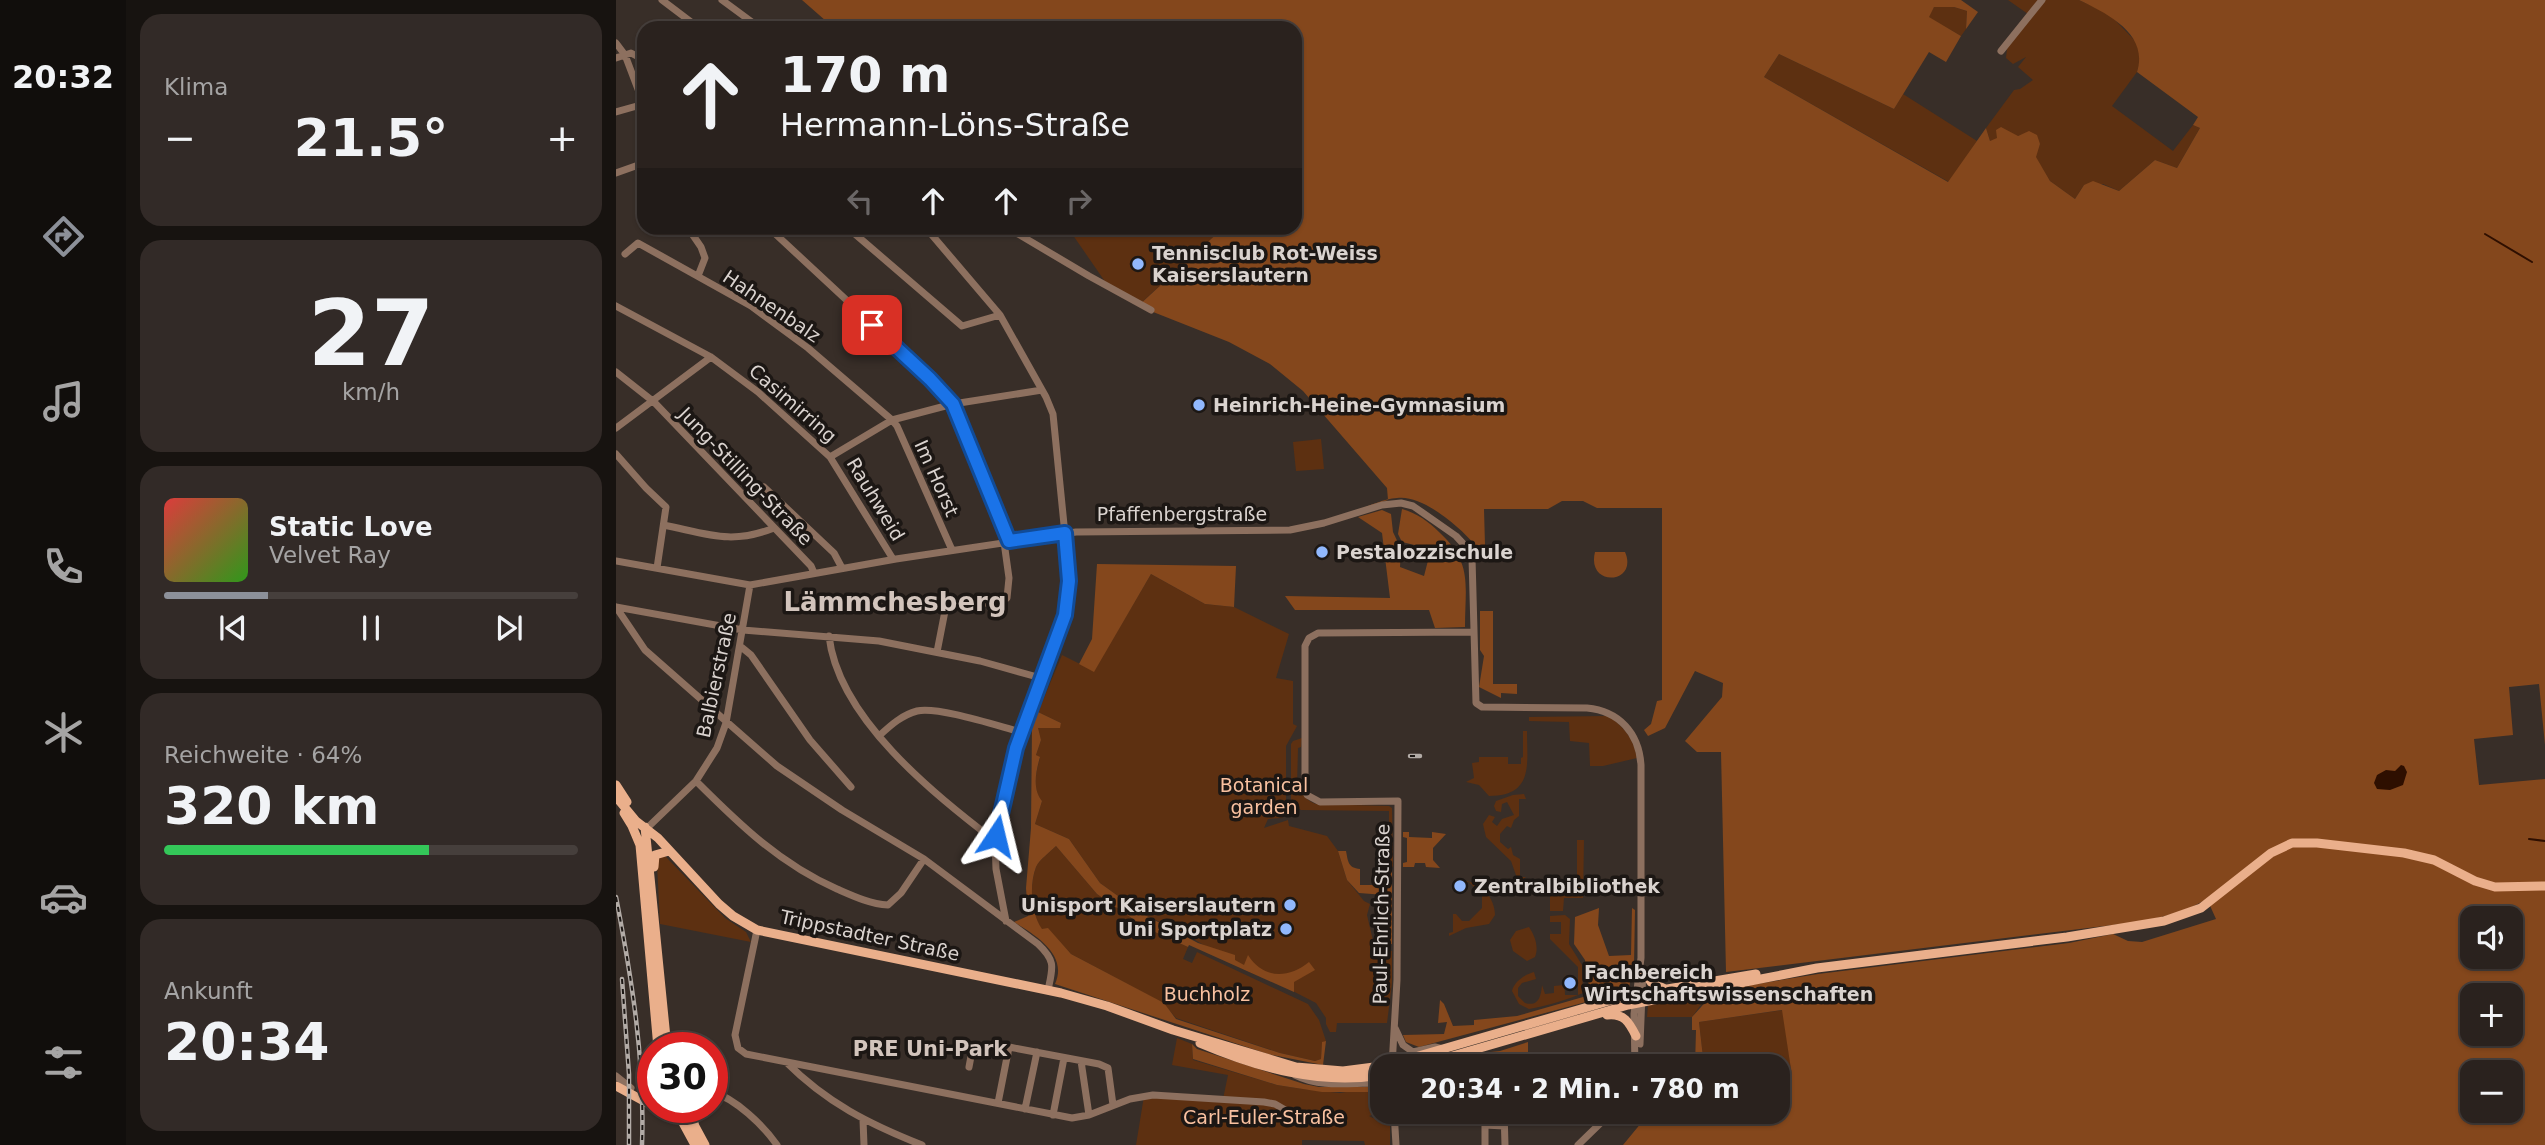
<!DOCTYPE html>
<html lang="de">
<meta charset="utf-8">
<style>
body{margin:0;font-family:"DejaVu Sans",sans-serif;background:#322a27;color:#f1f3f6;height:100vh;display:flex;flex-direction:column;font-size:26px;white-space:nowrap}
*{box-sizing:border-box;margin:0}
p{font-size:23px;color:#a5a4a4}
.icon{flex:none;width:38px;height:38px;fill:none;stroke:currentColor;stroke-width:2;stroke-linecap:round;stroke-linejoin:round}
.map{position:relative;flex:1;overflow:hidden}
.details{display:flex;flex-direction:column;gap:14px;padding:14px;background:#171310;width:490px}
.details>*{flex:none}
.hud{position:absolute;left:21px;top:21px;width:665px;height:214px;border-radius:21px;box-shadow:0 2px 5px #0004,0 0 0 2px #463f3c;background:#2a221e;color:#f1f3f6;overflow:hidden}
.fabs{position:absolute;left:1844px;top:906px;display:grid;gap:14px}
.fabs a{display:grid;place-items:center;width:63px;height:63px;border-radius:14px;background:#2a221e;box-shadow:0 2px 5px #0004,0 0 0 2px #463f3c;font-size:35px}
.speed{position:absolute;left:21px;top:1032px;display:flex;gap:14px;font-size:35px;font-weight:700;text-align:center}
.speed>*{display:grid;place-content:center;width:91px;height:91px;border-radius:50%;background:#2a221e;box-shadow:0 2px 5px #0004,0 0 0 2px #463f3c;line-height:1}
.speed .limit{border:10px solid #d22;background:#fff;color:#111}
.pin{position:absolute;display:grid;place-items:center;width:60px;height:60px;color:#fff;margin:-30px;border-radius:14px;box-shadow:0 4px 10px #0006}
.me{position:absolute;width:77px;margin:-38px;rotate:10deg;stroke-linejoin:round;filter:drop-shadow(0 0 5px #0008)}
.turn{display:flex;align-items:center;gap:24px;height:147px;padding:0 28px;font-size:32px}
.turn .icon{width:91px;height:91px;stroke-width:2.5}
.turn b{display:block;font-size:49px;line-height:60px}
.lanes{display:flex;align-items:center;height:66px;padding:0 28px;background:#0003;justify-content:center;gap:35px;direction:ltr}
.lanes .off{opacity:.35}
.big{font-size:52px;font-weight:700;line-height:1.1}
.details .tile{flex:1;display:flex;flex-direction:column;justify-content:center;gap:10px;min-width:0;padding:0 24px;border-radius:21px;background:#322a27}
.details .dial{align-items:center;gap:0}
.dial b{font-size:91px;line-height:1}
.song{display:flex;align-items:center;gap:21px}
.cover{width:84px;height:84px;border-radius:10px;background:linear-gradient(135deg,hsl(0 70% 55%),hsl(110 70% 35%))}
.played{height:7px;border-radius:4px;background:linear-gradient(90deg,#8c9099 25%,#463f3c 25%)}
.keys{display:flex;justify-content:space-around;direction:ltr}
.heat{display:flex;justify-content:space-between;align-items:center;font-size:38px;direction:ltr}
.charge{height:10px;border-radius:5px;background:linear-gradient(90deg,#34c759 64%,#463f3c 0)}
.trip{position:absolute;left:754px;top:1054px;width:420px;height:70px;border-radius:21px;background:#2a221e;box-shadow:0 2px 5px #0004,0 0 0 2px #463f3c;font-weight:700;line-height:70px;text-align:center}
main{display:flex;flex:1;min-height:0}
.menu{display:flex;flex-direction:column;width:126px;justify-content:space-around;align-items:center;background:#110e0c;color:#a5a4a4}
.menu .icon{width:49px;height:49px}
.menu .selected{color:#8c9099}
.menu b{font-size:32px;color:#f1f3f6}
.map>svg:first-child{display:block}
.green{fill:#5d3011}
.forest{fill:#84471c;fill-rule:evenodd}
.water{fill:#2e0f00}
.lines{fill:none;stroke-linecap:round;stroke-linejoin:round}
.stream{stroke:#2e0f00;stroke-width:2}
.minor{stroke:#8d705f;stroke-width:7}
.major{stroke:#eaaf8b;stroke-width:9}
.rail-casing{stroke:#b2aba6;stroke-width:4.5}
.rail{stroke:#1c1714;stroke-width:2;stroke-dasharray:5;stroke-linecap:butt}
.route-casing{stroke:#114b97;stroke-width:18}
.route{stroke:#1a73e8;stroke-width:12}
.poi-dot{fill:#91b8fd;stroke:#1c1714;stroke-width:2.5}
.labels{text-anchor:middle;stroke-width:7;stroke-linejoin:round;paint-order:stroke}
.poi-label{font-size:19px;font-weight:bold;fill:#dad3cf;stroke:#1c1714;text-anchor:start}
.street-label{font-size:19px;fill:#dad3cf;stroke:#1c1714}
.park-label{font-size:19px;fill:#f9c1a0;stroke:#1c1714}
.neighbourhood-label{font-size:21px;font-weight:bold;fill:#d2c4bc;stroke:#1c1714}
.district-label{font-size:26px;font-weight:bold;fill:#d2c4bc;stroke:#1c1714}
</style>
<main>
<nav class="menu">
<b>20:32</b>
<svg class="icon selected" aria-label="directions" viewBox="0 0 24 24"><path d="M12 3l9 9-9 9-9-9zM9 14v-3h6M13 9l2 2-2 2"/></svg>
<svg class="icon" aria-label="music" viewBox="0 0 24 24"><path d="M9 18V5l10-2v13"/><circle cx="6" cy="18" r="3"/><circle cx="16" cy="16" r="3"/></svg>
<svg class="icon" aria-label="phone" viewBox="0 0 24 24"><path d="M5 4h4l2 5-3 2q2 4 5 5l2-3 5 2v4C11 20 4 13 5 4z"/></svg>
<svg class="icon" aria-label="climate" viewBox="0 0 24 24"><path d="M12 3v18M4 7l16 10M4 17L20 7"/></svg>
<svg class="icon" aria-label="car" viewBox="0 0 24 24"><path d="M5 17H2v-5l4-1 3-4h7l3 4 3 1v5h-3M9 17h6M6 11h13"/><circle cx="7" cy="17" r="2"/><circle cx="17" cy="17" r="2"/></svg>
<svg class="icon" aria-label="filters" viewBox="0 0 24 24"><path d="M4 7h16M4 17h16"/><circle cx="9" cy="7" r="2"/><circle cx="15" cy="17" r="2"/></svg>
</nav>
<section class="details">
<div class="tile"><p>Klima</p>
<div class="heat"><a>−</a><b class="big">21.5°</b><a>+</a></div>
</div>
<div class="tile dial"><b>27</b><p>km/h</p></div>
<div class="tile">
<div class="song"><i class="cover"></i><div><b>Static Love</b><p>Velvet Ray</p></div></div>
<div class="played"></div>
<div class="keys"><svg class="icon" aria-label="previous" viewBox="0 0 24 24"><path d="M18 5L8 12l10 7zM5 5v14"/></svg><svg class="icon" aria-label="pause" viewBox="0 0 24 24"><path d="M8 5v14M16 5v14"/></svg><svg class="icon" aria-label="next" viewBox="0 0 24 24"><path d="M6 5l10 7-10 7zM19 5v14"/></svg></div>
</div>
<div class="tile"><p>Reichweite · 64%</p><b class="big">320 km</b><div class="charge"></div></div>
<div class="tile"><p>Ankunft</p><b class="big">20:34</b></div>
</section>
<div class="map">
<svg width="1929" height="1145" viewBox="0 0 1929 1145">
<rect width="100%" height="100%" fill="#382e28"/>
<path class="green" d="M1392 0H1463L1490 12 1499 20 1523 45 1525 58 1521 72 1496 106 1557 151 1577 125 1584 128 1561 168 1539 160 1503 191 1487 184 1468 185 1459 199 1434 181 1419 157 1424 144 1413 132 1402 136 1374 141 1370 128 1398 90 1404 89 1417 80 1402 67 1410 57 1397 64 1390 58 1392 40 1412 14Z
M1318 7H1338L1351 11 1350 29 1345 36 1312 17Z
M1163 54 1278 109 1287 94 1361 141 1333 182 1148 77Z
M452 228H607L526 302 490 283Z
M705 439 708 469 680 471 677 442Z
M535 574 589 604 618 607 673 634 660 678 677 681V724L681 726 670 746V813L666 818 652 819 648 828 672 820 673 826 711 836 722 851 731 880 748 901 754 904 751 915 758 945 776 951V983L771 1023H721L720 1032H714L710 1024V1018L700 1003 665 985 627 969 571 935 527 914 484 883 453 839 419 824 426 801C416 790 420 771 424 758L420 755 425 740 421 728H443L445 723 422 712 446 655 478 671Z
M993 716C1008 728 1018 738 1021 758L987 766H974L973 743 954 741 953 722 913 721V717Z
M907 731H911C911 764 918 796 873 796L863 785 850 782 858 778 856 763 863 762V757H892V764H905V758L907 757Z
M686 738 685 747 682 748 681 786H685C687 796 691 801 700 804L773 806 776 808 777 867 769 862 768 825 773 824V811L685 810 675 803V744L677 741Z
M908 794 910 799H903V816L898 820 895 828 891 826 884 834V842L892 849 895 847 897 855 904 859V877H910L906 880 901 878 895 861 870 837 867 824 873 815 879 817 876 822 881 826 886 819 898 815 891 802 886 804 885 812 880 811 878 806 880 801 897 795Z
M961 840H968L967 898H948L947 911H934V895H958V881H961Z
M440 846 481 894 530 928 572 947 567 959 576 963 581 952 692 1004 703 1020 710 1041 706 1043 705 1059 699 1061 664 1053 560 1018 547 1003 455 954 432 929 426 930C415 913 413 886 420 867 423 860 434 852 440 846Z
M44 857H50L109 918 130 932 135 942 44 924 41 863Z
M848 881C865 882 879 898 879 915L873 924 850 928 833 936V933L837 932V914H840L846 921H853L866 908V895L853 882 840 883Z
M934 916 949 915 954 919 953 944 966 965 967 993C951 1000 930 1006 913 1009L903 1004 896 991C898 981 910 974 918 972L920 979 906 983 902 988V996L909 1003C923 1007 925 996 926 985L929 994 938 993V986L948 985V972L949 995H962V967L934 939V934H945V922H934Z
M913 927C919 936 923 947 919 957L911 961 897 951 894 940 900 931Z
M1110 989 1084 1006 1076 1017H1031L1032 1006 1036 1004Z
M1167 1010 1176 1076 1162 1098V1066H1088L1083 1022Z
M561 1038 576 1044 577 1060 661 1085 687 1089 724 1093 759 1087 763 1089 757 1096 756 1115 753 1116 757 1118 759 1116 760 1097 766 1090V1111H774V1145H749L748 1141 686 1140V1145H520L528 1096 607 1099 612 1075 556 1065Z"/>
<path class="forest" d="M186 0H1345L1362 12 1350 29 1351 11 1338 7H1318L1313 17 1345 36 1330 62 1313 52 1278 109 1163 54 1148 77 1332 182 1370 128 1374 141 1381 138 1380 130 1385 127 1402 136 1413 131 1421 135 1424 144 1420 157 1434 181 1459 199 1468 185 1477 181 1503 191 1539 160 1561 168 1584 128 1577 125 1582 117 1521 72C1533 34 1492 14 1463 0H1929V745L1923 684 1893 687 1897 735 1858 739 1863 785 1929 779V1145H1007L1035 1111H1162V1098L1176 1076 1166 1010 1083 1022 1088 1066H1079L1080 1030H1076V1017L1094 997 1111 989 1202 974 1453 943 1497 934 1512 941 1526 942 1600 919 1591 899C1569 912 1547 917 1522 922L1110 972 1105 752H1081L1069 741 1106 697 1107 683 1079 671 1049 728 1032 736 1028 730 1035 724 1041 701 1046 700V508H981L967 501H946L932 509H868L869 545H859C844 527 806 494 781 498 768 499 755 505 744 509L772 500 771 488 687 391 654 364 613 342 522 306 607 228H679V28H218ZM1857 919H1895V957H1857ZM1857 996H1895V1034H1857ZM1857 1073H1895V1111H1857Z
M786 509C801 513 813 522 823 532 857 563 849 585 849 627L819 628 813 610H679L669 596 774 598 766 533 742 517 766 510 775 514 777 532 785 549 784 567 808 576 815 549 786 542 782 534Z
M979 552H1009C1023 584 970 588 979 552Z
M481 564 620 566 618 607 589 604 535 574 478 672 463 664 476 639Z
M864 611H877V684H901V694L885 693V698L863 687 868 656 864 650Z
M422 712 445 723 444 728H422L425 740 420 755 424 757C420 771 416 789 426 801L419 824 453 839 484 883 527 914 582 943 619 955V960L628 965 632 955C647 979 672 979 693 962L699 970 678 982V992L573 945 572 947 530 928 481 894 440 846C434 852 423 860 420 867 413 885 415 913 426 929L432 928 455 954 548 1003 560 1019 664 1053 699 1061 705 1059 706 1042 710 1041 707 1065 652 1054 439 984C452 955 421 936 398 922L412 916 410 888 415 828 416 726Z
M787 832H793V837L816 838V832L830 834 817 848V860L824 868 810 867 809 863H799L798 867H787V863L791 862V838L787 837Z
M722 851H730C732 861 732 868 744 869V885H762L764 853 767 868 776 870V944L771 945 772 940 761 937 759 929 768 927 767 922 771 921 768 909 769 895 743 893 731 880Z
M983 908 982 925 993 956 1015 955 1016 908 1019 910 1018 965 1013 987 1007 992 803 1047 790 1042 787 1035 828 1034 831 1022 822 1023 824 1000 828 1004 837 1026 858 1025V1020L901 1016 974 995 969 960 958 944 959 917Z
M912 1042V1053L901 1066H877L875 1057H866L862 1066H854V1063L820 1066 865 1053 884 1051Z
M576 1044 581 1049 688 1084 703 1087H759L756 1092H706L661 1085 577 1059Z"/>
<path class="water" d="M1785 765 1788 766 1791 772 1787 785 1774 790 1761 789 1758 783 1761 775 1770 770 1779 771Z"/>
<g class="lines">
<path class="stream" d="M1869 234 1916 262
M1913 839 1929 841"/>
<path class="minor" d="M46 0 83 28
M106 0 144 28
M0 43 9 55 28 105
M1385 51 1426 0
M0 58 15 53 28 60
M0 112 28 104
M0 173 28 163
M72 228 85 247 89 258 82 276
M153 228 310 374 337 404 393 541
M232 228 346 326 384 315
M310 228 384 315 430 397 437 414 452 565V594L444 633 400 748 386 802 379 841 380 869 390 921
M392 228 473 276 535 310
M9 254 22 243 135 306 192 348 276 420 281 426 336 550
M0 306 95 357 142 392 214 457 276 420 337 404 426 390
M0 372 38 402 195 566 198 573
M0 428 95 357
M0 454 30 488 50 507 41 568
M214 457 277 559
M148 487 218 553 226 568
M48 525C92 534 115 545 158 528
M0 561 134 585 280 559 460 532 674 530 708 523 766 505 785 503 797 506 840 536 853 550 856 558 860 703 866 707 971 708C1003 711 1023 733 1025 765V958L1018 1014 1019 1066
M0 607 29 650 161 766 226 810 308 859 422 944C440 961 437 967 432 990
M0 607 127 630 263 641 364 661 425 678
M213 636C222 718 318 794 379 841
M124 646 135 655 194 740 235 787
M321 652 329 611 335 603 342 601 382 604 391 598 393 578 388 542
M264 735C275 725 286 715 301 711 321 706 382 726 405 732
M80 781C123 824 164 864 221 889 237 896 254 904 272 905L285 893 308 859
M29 830 80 781 101 748 110 723 134 585
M141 930 119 1035 122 1048 130 1054 456 1118 473 1115 514 1099 537 1095 648 1102 659 1104 671 1111
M779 1028 787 1045 797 1052 819 1047 827 1049
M1024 1044 1027 969
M465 1061 473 1115
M170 1062C211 1103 253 1124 306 1145
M776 1066 781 980 782 801 704 802 691 795 689 787V646L693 638 702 633 858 632
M353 1067 356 1051 360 1048 392 1054
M679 1075C705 1088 731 1083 759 1083L766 1086
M0 1076 15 1088
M96 1092C119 1098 148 1126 161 1145
M382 1103 393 1047 483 1064 492 1068 497 1105
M409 1109 421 1052
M778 1111 780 1145
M888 1111 889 1145
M437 1115 448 1058
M247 1120 248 1145
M79 1127 81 1108
M869 1145V1125L888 1126
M962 1145 997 1111"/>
<path class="major" d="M0 785 11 802
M1 798 20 821 42 838 103 904 117 916 141 930 445 993 491 1006 557 1030 680 1067 727 1071 766 1066
M8 813 16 826 24 845 42 1048
M29 827 51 1048
M38 867 39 855 53 851
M1027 970 1035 982 1051 990
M991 1015C1008 1013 1013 1022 1020 1036
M584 1043C643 1068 703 1085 766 1075
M768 1066 1010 996 1140 974
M802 1066 1012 1005 1119 984 1201 968 1451 937 1548 921 1585 908 1655 853 1676 843H1701L1788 853 1818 860 1859 881 1879 887 1929 886
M0 1086 37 1106
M39 1108 55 1112 64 1108
M59 1108 79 1145
M69 1108 89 1145"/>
<g class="rail-casing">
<path id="rail" d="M794 756H804
M0 897C16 980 29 1060 26 1145
M6 979 13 1074V1145"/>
</g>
<use href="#rail" class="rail"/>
</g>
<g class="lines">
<g class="route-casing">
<path id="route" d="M256 325 314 379 337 404 393 541 449 533 453 581 449 615 400 748 380 836"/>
</g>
<use href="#route" class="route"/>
</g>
<g class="poi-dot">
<circle cx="522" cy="264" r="7"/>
<circle cx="583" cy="405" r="7"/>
<circle cx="706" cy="552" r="7"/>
<circle cx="844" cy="886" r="7"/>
<circle cx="674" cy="905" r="7"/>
<circle cx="670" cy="929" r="7"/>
<circle cx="954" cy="983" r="7"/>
</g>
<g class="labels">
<g class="poi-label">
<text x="536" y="260">Tennisclub Rot-Weiss<tspan x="536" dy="22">Kaiserslautern</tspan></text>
<text x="597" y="412">Heinrich-Heine-Gymnasium</text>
<text x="720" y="559">Pestalozzischule</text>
<text x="858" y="893">Zentralbibliothek</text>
<text x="660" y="912" text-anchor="end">Unisport Kaiserslautern</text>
<text x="656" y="936" text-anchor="end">Uni Sportplatz</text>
<text x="968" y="979">Fachbereich<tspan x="968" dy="22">Wirtschaftswissenschaften</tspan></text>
</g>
<g class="street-label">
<text transform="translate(156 306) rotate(34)" y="7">Hahnenbalz</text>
<text transform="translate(177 403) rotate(41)" y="7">Casimirring</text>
<text transform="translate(130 476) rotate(46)" y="7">Jung-Stilling-Straße</text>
<text transform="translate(321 478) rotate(66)" y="7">Im Horst</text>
<text transform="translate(260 499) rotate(59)" y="7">Rauhweid</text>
<text x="566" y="521">Pfaffenbergstraße</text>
<text transform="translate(100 675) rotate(-78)" y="7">Balbierstraße</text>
<text transform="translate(765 914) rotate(-89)" y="7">Paul-Ehrlich-Straße</text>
<text transform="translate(254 935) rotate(12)" y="7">Trippstadter Straße</text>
</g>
<g class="park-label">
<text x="648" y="792">Botanical<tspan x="648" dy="22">garden</tspan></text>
<text x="591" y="1001">Buchholz</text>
<text x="648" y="1124">Carl-Euler-Straße</text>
</g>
<g class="neighbourhood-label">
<text x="314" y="1056">PRE Uni-Park</text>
</g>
<g class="district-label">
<text x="279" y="611">Lämmchesberg</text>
</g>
</g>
</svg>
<div class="fabs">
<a><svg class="icon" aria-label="sound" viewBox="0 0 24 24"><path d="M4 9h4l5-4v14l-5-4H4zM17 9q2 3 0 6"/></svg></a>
<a>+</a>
<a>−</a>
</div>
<div class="speed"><div class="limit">30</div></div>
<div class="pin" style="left:256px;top:325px;background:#d93025"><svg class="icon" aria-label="arrive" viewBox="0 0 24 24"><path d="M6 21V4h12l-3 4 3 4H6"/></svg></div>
<svg class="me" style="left:380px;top:836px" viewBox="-20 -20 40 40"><path d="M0-17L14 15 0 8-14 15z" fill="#1a73e8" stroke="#fff" stroke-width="4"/></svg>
<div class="trip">20:34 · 2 Min. · 780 m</div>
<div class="hud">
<div class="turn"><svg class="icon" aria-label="ahead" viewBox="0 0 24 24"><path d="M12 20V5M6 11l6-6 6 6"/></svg><div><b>170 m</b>Hermann-Löns-Straße</div></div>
<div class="lanes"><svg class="icon off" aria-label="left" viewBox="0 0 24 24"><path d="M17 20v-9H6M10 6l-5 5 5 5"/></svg><svg class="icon" aria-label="ahead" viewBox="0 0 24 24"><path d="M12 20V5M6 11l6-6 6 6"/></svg><svg class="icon" aria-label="ahead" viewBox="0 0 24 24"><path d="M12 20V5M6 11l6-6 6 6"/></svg><svg class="icon off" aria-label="right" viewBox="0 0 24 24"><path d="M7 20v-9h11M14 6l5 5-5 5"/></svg></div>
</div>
</div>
</main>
